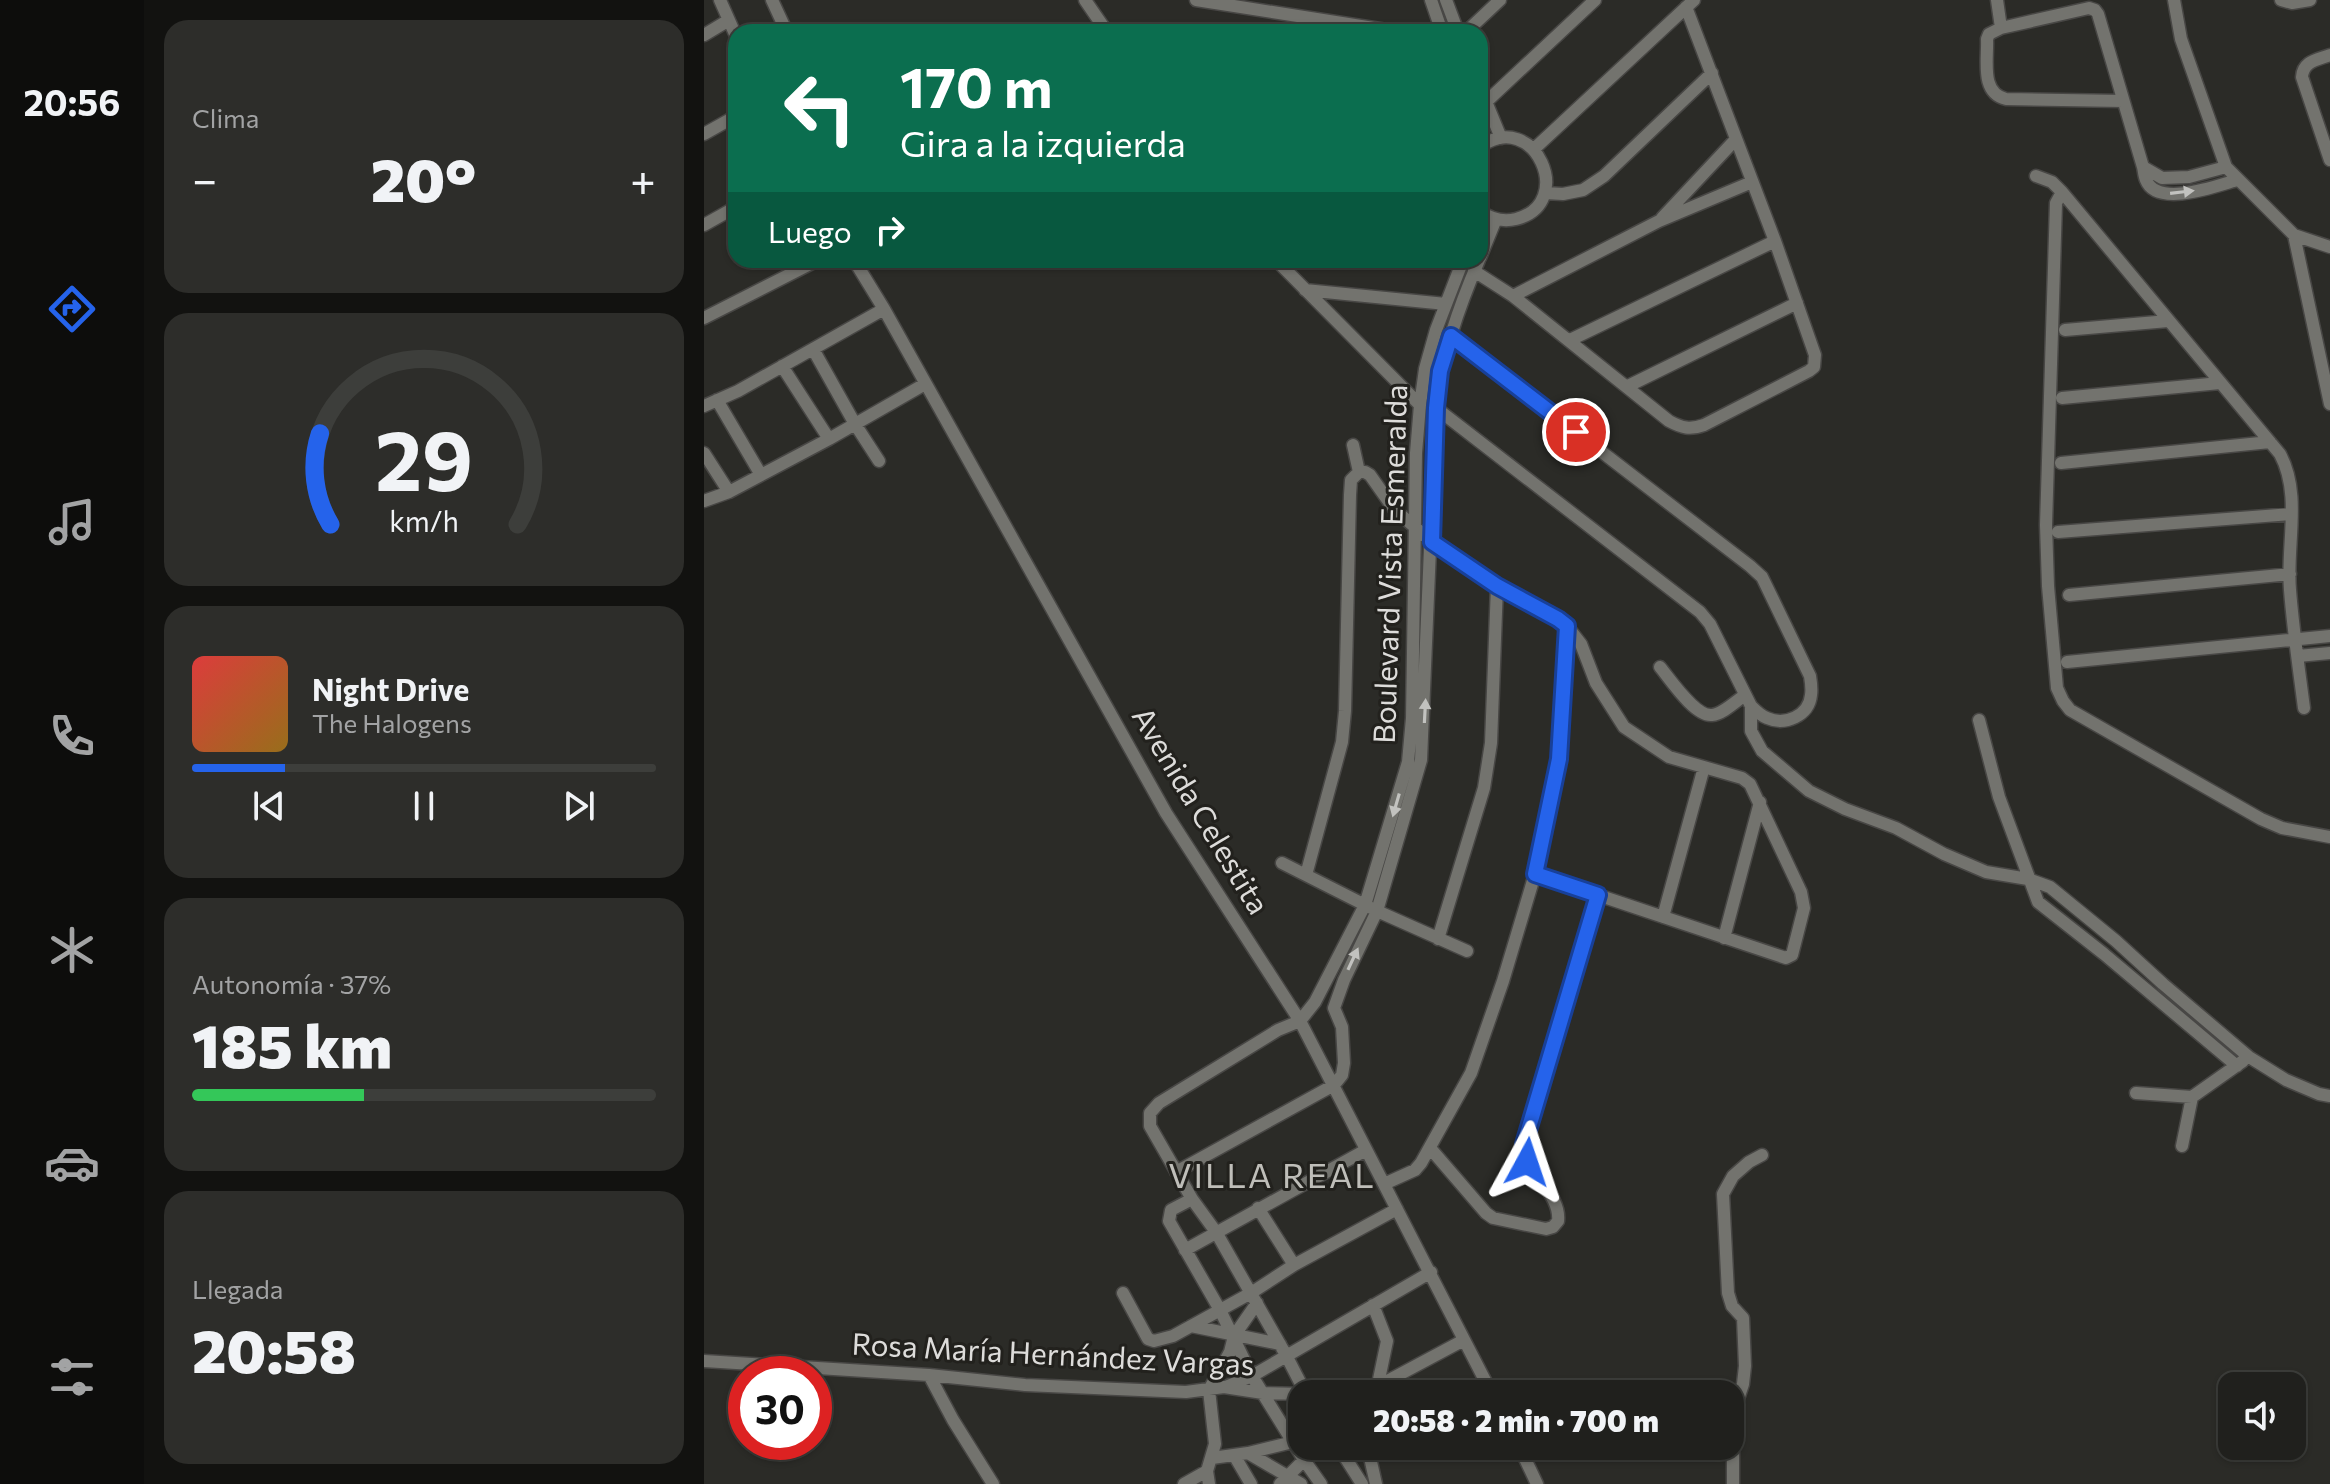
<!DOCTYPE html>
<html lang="es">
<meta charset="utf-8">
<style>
body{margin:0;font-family:Commissioner,sans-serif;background:#2d2d2a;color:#f1f3f6;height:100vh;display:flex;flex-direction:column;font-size:30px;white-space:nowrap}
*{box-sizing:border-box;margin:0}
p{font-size:26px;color:#a2a3a4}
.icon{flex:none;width:44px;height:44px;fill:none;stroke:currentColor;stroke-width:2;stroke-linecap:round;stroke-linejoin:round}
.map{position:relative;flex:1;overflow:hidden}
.details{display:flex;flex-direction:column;gap:20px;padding:20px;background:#121210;width:560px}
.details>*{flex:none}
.banner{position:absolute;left:24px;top:24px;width:760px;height:244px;border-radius:24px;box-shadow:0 2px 6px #0004,0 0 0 2px #3d3e3b;background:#0b6e4f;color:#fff;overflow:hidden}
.controls{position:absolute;left:1514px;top:1372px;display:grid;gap:16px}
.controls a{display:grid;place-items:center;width:88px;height:88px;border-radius:16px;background:#20201d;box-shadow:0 2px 6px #0004,0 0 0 2px #3d3e3b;font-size:40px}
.speed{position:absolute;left:24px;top:1356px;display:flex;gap:16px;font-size:40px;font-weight:700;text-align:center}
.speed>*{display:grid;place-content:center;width:104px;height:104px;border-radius:50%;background:#20201d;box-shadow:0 2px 6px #0004,0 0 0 2px #3d3e3b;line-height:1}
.speed .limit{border:12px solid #d22;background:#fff;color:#111}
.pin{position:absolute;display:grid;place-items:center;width:68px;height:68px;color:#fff;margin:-34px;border:4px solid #fff;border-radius:50%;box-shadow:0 2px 8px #0007}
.me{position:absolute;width:88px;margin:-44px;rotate:5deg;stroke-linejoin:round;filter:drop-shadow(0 0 6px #0008)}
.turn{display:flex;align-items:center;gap:28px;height:168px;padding:0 40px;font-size:36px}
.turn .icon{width:104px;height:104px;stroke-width:2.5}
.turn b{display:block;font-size:56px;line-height:68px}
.then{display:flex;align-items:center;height:76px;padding:0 40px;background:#0003;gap:16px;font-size:30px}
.big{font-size:60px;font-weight:800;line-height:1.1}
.details .card{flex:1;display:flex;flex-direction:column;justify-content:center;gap:12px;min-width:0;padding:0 28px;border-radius:24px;background:#2d2d2a}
.details .dial{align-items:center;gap:0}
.dial svg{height:208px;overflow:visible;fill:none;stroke:#3d3e3b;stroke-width:7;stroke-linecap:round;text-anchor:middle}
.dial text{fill:#f1f3f6;stroke:none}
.song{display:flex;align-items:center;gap:24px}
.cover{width:96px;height:96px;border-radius:12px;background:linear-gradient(135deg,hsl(0 70% 55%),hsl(40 70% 35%))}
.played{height:8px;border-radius:4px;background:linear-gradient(90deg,#2563eb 20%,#3d3e3b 20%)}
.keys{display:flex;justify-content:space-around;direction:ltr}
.heat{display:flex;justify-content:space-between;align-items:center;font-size:44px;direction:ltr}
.charge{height:12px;border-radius:6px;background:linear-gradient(90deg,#34c759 37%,#3d3e3b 0)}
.trip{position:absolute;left:584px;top:1380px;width:456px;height:80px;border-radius:24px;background:#20201d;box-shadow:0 2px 6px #0004,0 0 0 2px #3d3e3b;font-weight:800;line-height:80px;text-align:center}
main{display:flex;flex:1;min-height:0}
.tab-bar{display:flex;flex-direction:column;width:144px;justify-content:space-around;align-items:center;background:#0d0d0c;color:#a2a3a4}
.tab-bar .icon{width:56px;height:56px}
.tab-bar .active{color:#2563eb}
.tab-bar b{font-size:36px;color:#f1f3f6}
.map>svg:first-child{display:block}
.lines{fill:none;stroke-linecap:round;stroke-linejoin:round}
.street-casing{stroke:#484745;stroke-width:15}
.street{stroke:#73736e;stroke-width:12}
.oneway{fill:#c2c2bf}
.route-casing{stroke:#184099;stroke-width:20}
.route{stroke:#2563eb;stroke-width:14}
.labels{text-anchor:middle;stroke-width:6;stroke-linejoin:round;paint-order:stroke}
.street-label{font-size:30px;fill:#dddcda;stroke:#22211d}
.quarter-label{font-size:34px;letter-spacing:2px;fill:#bfbeb9;stroke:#22211d}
</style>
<main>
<nav class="tab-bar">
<b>20:56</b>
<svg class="icon active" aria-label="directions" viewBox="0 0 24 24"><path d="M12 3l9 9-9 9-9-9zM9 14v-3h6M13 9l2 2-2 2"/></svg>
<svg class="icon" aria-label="music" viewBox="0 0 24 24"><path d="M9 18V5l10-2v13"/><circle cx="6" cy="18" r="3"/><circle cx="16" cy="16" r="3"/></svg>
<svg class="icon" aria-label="phone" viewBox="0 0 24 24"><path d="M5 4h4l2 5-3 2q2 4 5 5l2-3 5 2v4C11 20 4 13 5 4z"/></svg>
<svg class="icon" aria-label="climate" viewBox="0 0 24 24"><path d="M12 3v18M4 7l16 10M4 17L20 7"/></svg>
<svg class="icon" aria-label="car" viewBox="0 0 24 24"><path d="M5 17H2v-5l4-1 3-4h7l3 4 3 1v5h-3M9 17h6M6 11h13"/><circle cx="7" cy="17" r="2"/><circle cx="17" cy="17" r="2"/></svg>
<svg class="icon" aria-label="filters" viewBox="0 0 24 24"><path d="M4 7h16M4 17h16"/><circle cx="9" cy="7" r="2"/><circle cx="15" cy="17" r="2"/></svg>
</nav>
<section class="details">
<div class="card"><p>Clima</p>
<div class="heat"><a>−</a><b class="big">20°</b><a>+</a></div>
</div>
<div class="card dial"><svg viewBox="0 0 100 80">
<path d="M14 69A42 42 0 1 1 86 69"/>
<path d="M14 69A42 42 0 0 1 10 34" stroke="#2563eb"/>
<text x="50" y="56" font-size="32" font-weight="700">29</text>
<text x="50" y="72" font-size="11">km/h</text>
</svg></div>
<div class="card">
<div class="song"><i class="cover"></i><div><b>Night Drive</b><p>The Halogens</p></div></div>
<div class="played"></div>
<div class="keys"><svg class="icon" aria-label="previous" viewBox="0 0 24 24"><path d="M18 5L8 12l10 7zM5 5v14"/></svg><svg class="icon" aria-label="pause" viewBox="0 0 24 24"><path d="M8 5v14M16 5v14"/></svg><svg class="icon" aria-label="next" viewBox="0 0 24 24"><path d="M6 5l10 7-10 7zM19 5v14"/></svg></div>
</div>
<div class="card"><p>Autonomía · 37%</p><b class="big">185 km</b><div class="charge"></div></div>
<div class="card"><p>Llegada</p><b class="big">20:58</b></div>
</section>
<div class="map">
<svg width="1626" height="1484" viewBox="0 0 1626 1484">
<rect width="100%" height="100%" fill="#2b2b27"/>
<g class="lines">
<g class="street-casing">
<path id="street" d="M16 0 32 36
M68 0 80 26
M381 0 403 32
M492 0 695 32
M727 0 738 32
M742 0 754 32
M1293 0 1297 28
M1470 0 1477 39 1522 167 1590 235 1626 247
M1577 0 1588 3 1606 0
M762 32 796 0
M0 35 25 20
M1626 55C1613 60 1599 61 1598 77L1626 160
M776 87 797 138
M1419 101 1302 99C1276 93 1284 60 1283 39L1285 34 1297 28 1385 8 1391 10 1394 14 1439 167C1440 171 1440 176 1442 180 1453 208 1512 186 1533 180
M782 102 891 0
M0 134 32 116
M776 147C831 107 873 204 812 219 799 222 787 219 776 211
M830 149 990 0
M1439 167 1458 178 1485 177 1522 167
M1332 176 1348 182 1358 192 1576 454C1598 495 1582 545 1586 590 1589 629 1595 669 1600 708
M1358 192 1352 203 1342 525 1344 586 1353 688 1359 701 1366 710 1557 819 1578 828 1626 837
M841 193 859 194 879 190 900 176 1008 73
M958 218 1032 139
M0 225 32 207
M1590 235 1626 404
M776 258 792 219
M150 260 180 309 462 813 596 1021 788 1394
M572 260 716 405
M770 271 809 296 965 421C978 428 986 430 1000 425L1105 371 1110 367 1111 355 1071 241 982 7
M601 290 742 304
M809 296 955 221 1048 182
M0 318 114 260
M1361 330 1464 321
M866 340 1071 241
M109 349 151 424 175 461
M78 366 125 439
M924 386 1093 303
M1358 398 1516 383
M13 400 57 475
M0 406 34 391 180 309
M732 408 996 612 1006 624 1047 706C1052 711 1057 716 1063 718 1081 726 1105 716 1107 695 1108 689 1107 682 1106 676L1058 577 1046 566 747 336
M649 445 655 472H661L666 475 690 509 728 542 793 586 854 619 863 626 857 743 853 775 831 874 799 981 767 1073 717 1163 711 1170 680 1184
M0 453 25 492
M1357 463 1566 442
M0 501 25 492 125 439 221 384
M1354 532 1587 514
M1365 595 1586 574
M1594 656 1626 653
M1363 662 1626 636
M956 667C966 679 991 717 1008 715 1019 714 1032 701 1041 695
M1047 706V731L1058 751 1105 791 1141 809 1192 828 1240 854 1282 872 1324 879 1346 887 1412 941 1459 984 1545 1057 1582 1080 1615 1094 1626 1096
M1275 720 1295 797 1334 902 1400 954 1533 1066
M578 863 673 911 763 951
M831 874 1082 958 1088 955 1100 908 1097 892 1046 784 1038 778 965 757 920 727 892 683 877 644 863 626
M602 875 638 742 641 711 646 495 647 480 655 472
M959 917 1000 767
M1020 938 1056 802
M734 939 780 788 787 743 793 586
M1432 1093 1488 1097
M1478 1146 1488 1097 1539 1061
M726 1148 782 1213 789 1218 842 1229 849 1227 854 1221C857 1193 822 1174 820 1144L894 895
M472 1172 630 1085 638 1075 640 1063 638 1027 630 1008 640 980 673 911 717 760 732 408C738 355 754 309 775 260
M488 1199 467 1210 465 1221 516 1310 548 1376 600 1460 617 1484
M554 1208 590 1265
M481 1250 662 1150
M419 1293 444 1339 450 1341 469 1336 547 1293 590 1265 693 1209
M669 1305 683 1341 673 1389
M487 1326 576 1344
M0 1361 225 1375 321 1385 482 1392 520 1387 559 1393 600 1394
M225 1375 249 1420 289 1484
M524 1386 548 1376 727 1272
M602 1394 582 1355 512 1232 488 1199 446 1126V1113L455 1103 574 1030 596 1021 611 1002 661 905 704 762 708 718 712 453 716 405 721 369 732 330 759 260
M659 1394 760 1340
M634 1446 658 1484
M666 1446 665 1453 672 1484
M815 1446 833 1484
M544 1453 589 1442 598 1437
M530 1455 547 1484
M508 1458 544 1453 597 1484
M480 1484 503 1471
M505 1484 503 1471 511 1444 505 1390 526 1352 530 1336 553 1303
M576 1484 600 1460
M1029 1484V1443L1032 1405 1039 1384 1041 1366 1039 1318 1028 1306 1024 1293 1019 1194 1029 1176 1045 1162 1058 1155"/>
</g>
<use href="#street" class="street"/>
</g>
<defs><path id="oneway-solid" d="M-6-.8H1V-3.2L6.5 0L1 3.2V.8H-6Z" transform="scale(2)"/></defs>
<g class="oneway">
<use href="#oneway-solid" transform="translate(1478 192) rotate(-7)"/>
<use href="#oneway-solid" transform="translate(721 711) rotate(-87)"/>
<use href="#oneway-solid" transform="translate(692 805) rotate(106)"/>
<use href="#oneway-solid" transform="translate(649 959) rotate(-65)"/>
</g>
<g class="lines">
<g class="route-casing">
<path id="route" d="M823 1162 820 1144 894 895 831 874 855 759 863 626 854 619 793 586 728 542 732 408 736 371 747 336 872 432"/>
</g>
<use href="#route" class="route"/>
</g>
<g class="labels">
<g class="street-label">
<text transform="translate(687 564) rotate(-88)" y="10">Boulevard Vista Esmeralda</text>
<text transform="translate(496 811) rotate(59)" y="10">Avenida Celestita</text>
<text transform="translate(349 1355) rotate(3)" y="10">Rosa María Hernández Vargas</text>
</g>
<g class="quarter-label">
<text x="568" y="1188">VILLA REAL</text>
</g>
</g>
</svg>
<div class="controls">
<a><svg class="icon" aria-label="sound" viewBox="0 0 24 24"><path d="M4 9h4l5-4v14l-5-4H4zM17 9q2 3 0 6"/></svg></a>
</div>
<div class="speed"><div class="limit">30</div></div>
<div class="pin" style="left:872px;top:432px;background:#d93025"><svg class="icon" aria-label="arrive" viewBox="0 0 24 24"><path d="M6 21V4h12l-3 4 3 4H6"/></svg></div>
<svg class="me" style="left:823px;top:1162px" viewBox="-20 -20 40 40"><path d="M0-17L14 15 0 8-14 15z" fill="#2563eb" stroke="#fff" stroke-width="4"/></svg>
<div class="trip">20:58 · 2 min · 700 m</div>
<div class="banner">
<div class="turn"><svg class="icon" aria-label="left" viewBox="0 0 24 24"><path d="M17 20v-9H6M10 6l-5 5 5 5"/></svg><div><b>170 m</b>Gira a la izquierda</div></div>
<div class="then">Luego<svg class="icon" aria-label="right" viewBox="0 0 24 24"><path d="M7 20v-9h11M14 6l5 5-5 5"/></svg></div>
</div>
</div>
</main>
